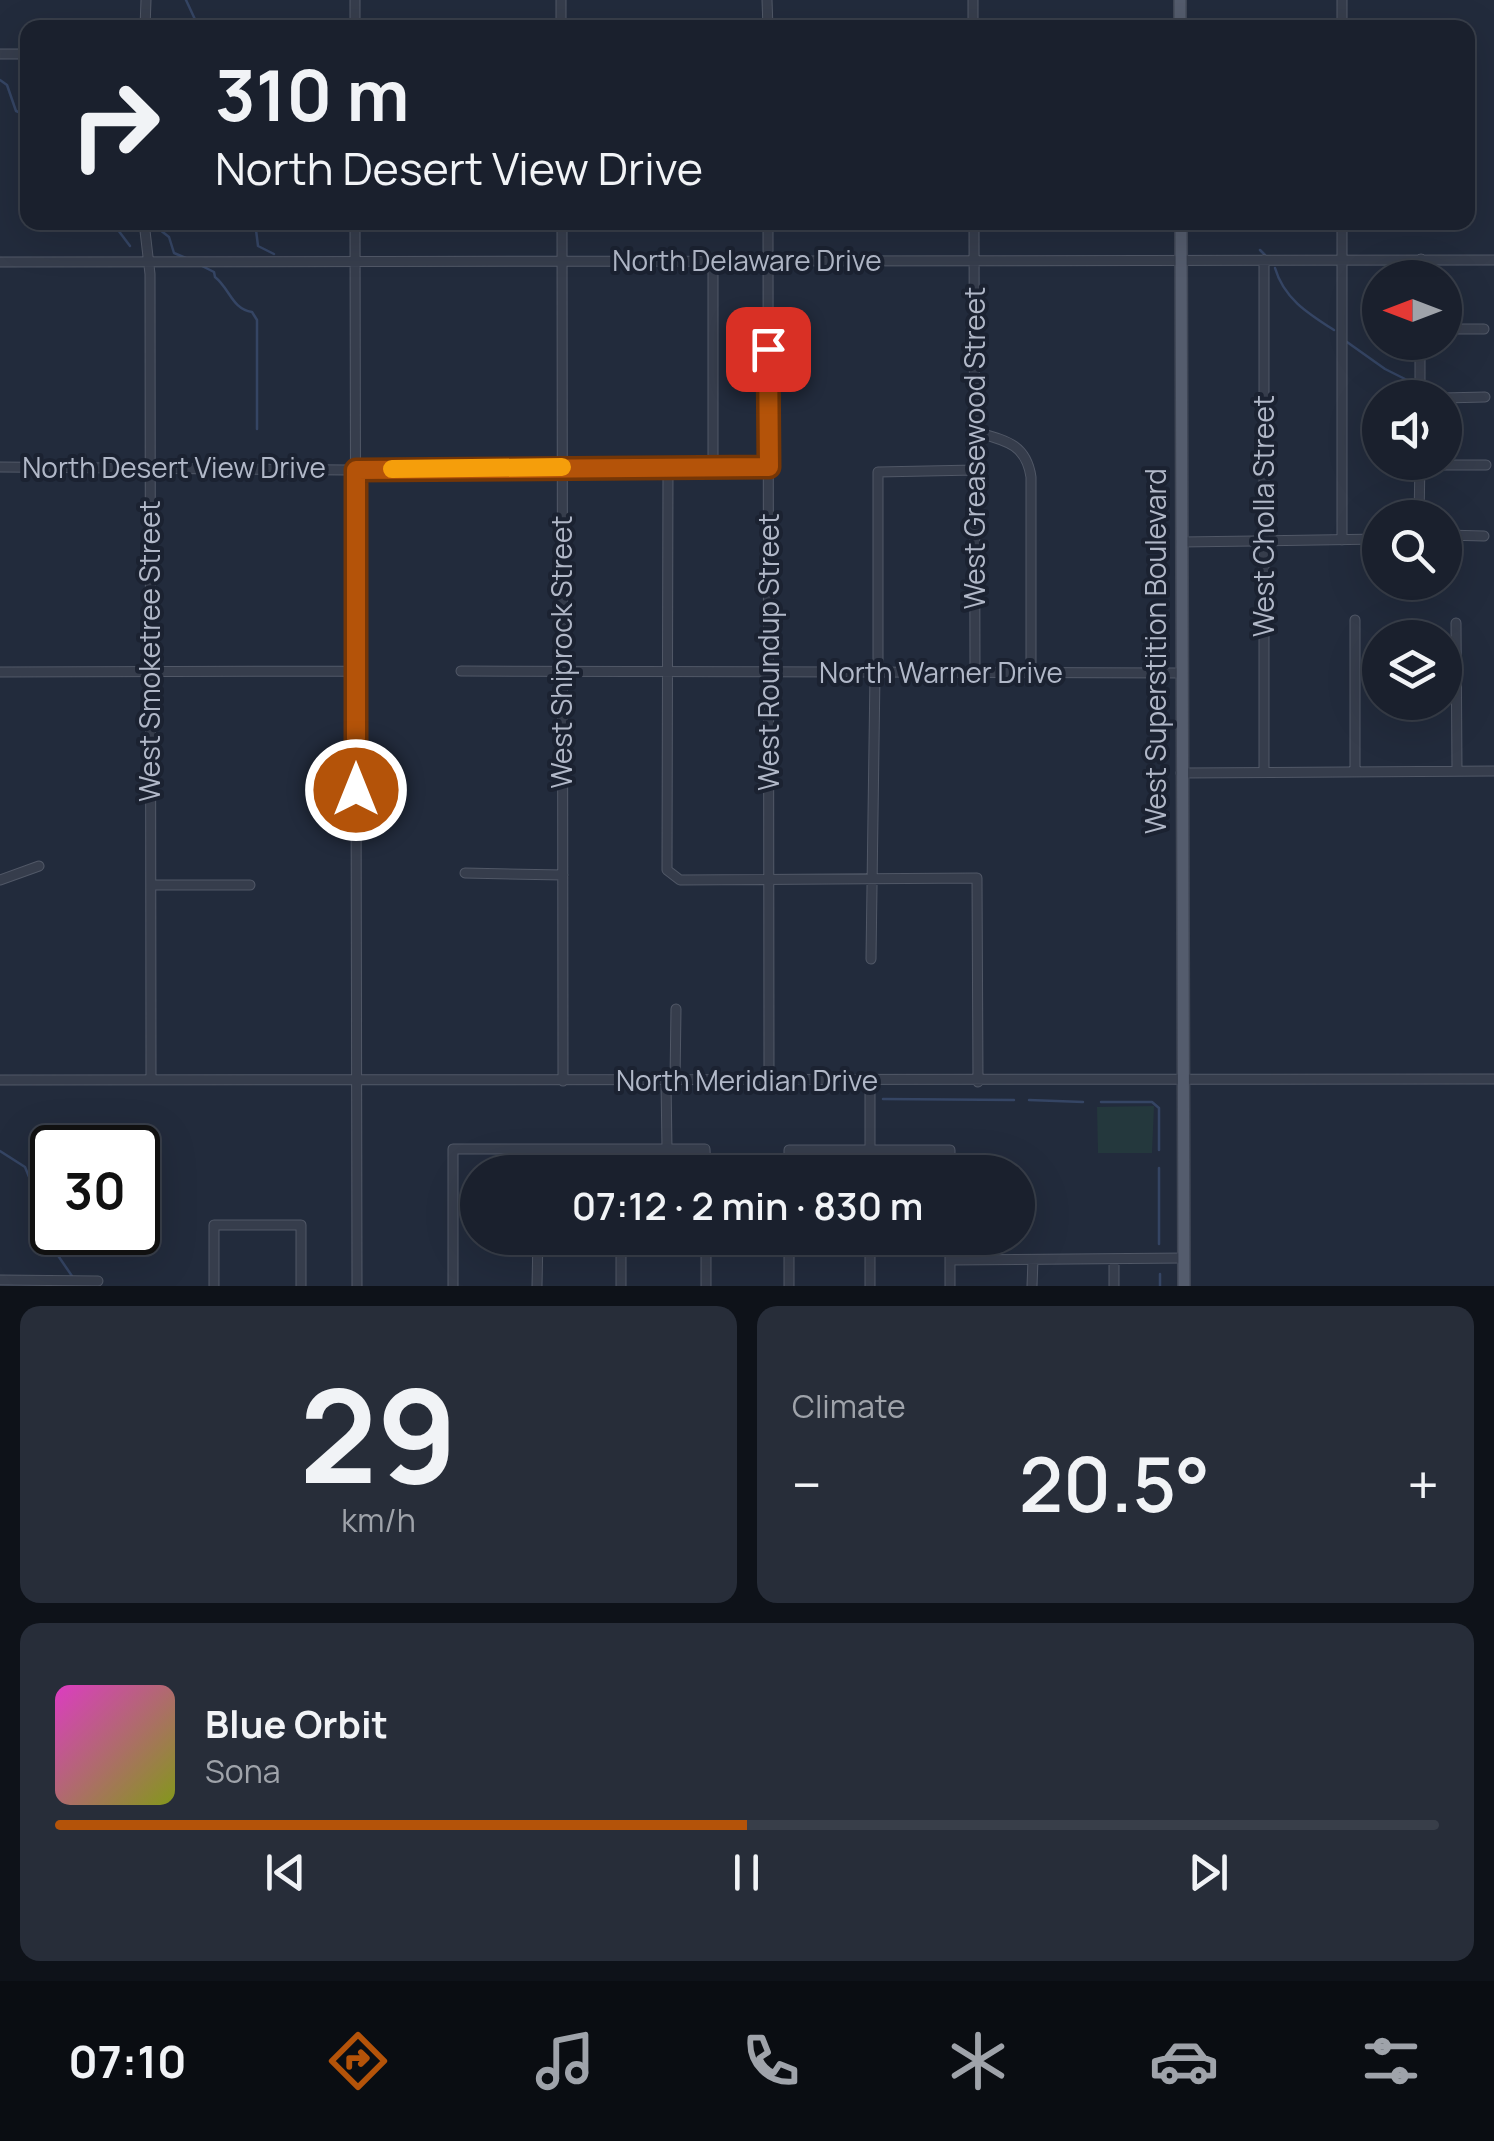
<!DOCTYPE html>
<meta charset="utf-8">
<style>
body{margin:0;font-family:Manrope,sans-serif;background:#272d39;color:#f1f3f6;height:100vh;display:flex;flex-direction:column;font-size:38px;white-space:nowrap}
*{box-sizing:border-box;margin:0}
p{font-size:32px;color:#9fa3aa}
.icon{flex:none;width:55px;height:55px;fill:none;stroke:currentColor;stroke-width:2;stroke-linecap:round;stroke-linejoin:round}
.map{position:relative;height:1286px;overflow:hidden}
.details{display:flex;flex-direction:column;gap:20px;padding:20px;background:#0e1219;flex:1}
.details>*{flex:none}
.banner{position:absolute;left:20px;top:20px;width:1455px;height:210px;border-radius:20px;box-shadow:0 10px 40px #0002,0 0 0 2px #383e49;background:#1a202d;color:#f1f3f6;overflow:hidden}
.needle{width:65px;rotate:270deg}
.fabs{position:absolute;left:1362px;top:260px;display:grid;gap:20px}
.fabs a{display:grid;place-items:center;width:100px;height:100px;border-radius:50%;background:#1a202d;box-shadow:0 10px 40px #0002,0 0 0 2px #383e49;font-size:50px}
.speed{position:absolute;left:30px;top:1125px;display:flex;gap:20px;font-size:50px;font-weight:700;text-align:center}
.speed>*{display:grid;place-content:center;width:130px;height:130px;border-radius:50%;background:#1a202d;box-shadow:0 10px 40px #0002,0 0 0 2px #383e49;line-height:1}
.speed .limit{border:5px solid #111;border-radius:15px;background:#fff;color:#111}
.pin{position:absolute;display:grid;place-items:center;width:85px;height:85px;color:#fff;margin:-42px;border-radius:20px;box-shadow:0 5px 15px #0006}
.me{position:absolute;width:110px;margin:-55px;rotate:0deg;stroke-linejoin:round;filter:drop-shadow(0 0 8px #0008)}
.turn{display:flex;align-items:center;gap:35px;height:210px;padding:0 30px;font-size:45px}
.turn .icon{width:130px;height:130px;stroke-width:2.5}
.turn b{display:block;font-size:70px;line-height:85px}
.big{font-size:75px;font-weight:600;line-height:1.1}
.details .card{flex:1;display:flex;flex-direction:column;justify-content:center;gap:15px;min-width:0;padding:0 35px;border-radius:20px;background:#272d39}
.details .dial{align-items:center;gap:0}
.dial b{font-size:130px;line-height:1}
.song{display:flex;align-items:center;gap:30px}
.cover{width:120px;height:120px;border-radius:15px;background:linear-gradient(135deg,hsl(310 70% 55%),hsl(70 70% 35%))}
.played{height:10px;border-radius:5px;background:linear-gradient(90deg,#b45309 50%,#383e49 50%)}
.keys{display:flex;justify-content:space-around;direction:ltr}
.heat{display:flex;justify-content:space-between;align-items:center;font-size:55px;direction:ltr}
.details .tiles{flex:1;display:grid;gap:20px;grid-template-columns:1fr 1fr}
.card:last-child{grid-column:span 2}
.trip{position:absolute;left:460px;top:1155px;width:575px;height:100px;border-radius:50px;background:#1a202d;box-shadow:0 10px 40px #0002,0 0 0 2px #383e49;font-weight:600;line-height:100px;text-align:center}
.menu{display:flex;height:160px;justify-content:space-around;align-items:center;background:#0a0d12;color:#9fa3aa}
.menu .icon{width:70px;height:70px}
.menu .on{color:#b45309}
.menu b{font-size:45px;color:#f1f3f6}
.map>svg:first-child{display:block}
.green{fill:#24383d}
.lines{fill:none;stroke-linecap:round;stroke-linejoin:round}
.stream{stroke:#354564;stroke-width:2.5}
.minor-casing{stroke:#515867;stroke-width:11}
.major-casing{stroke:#3f4655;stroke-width:14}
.minor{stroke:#363d4c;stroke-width:9}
.major{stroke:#545c6d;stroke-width:11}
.route-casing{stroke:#753606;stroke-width:25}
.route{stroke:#b45309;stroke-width:18}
.slow{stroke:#f59e0b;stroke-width:18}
.labels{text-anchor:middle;stroke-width:8;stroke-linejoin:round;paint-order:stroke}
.street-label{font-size:28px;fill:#b1b8c8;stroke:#1b2231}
</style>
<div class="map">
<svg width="1494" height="1286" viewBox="0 0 1494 1286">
<rect width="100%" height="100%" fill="#222b3c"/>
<path class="green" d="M1154 1106 1152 1153H1098L1097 1107Z"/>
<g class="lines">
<path class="stream" d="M186 0 199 28
M0 80 7 85 16 111 28 116
M112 222 130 246
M150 222 169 237 174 253 186 258
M255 222 258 246 274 254
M1260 250 1265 255
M202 266 214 272 215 277C230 289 232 309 252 312L257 320V429
M1275 268C1284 299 1309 314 1334 330
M1347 342 1385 369 1413 383
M883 1099 1014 1100
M1029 1100 1083 1102
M1101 1102H1152L1159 1108V1150
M0 1151 25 1167 36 1194 44 1199V1235L74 1279
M1159 1168V1244
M1160 1274V1286"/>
<g class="minor-casing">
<path id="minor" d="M355 0V28
M561 0V28
M767 0 768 28
M1342 0V28
M145 28 146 0
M973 28V0
M0 54H28
M144 222 150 274 151 1080
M355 222 357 1286
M562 222 563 1081
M768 222 769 1081
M974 222 975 673
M1264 260V771
M0 262 1494 260
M1421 278V259
M1445 329H1484
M1420 398V342
M1443 398 1485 397
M975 432C1004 440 1026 443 1031 477V674
M1420 465H1486
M0 467 347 470 769 467
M668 467 667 870 680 880 977 878 978 1082
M713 467V261
M1419 518 1420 462
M1445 535 1484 536
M1342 540V222
M1181 542 1380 539
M1355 620V772
M1456 623 1457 771
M461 671 1182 673
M0 672 357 671
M878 673V472L975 470
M1181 773 1494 771
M465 873 563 875
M0 880 39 866
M151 885H250
M871 959 875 673
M0 1080 1494 1079
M666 1081 667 1149
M675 1081 676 1009
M538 1172V1150
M622 1172V1150
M789 1172V1150H950V1172
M870 1172V1081
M706 1238V1286
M870 1238V1286
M950 1238V1286
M1114 1259V1286
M950 1260 1184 1258
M0 1280 98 1281
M214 1286V1225H301V1286
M453 1286V1149H705L706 1172
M537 1286 538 1238
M621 1286V1238
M789 1286V1238
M1032 1286 1033 1260"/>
</g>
<g class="major-casing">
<path id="major" d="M1180 0V28
M1181 222 1184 1286"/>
</g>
<use href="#minor" class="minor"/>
<use href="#major" class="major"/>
</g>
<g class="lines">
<g class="route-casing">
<path id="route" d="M356 790V470L769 467 768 349"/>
</g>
<use href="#route" class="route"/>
<path class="slow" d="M392 469 562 467"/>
</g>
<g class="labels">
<g class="street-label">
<text x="747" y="271">North Delaware Drive</text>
<text transform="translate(975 448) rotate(-90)" y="10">West Greasewood Street</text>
<text x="174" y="478">North Desert View Drive</text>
<text transform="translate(1264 516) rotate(-90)" y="10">West Cholla Street</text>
<text transform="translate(150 651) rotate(-90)" y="10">West Smoketree Street</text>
<text transform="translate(1156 651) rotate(-90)" y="10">West Superstition Boulevard</text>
<text transform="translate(562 652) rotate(-90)" y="10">West Shiprock Street</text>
<text transform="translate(769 652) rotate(-90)" y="10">West Roundup Street</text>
<text x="941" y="683">North Warner Drive</text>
<text x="747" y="1091">North Meridian Drive</text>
</g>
</g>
</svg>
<div class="fabs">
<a><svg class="needle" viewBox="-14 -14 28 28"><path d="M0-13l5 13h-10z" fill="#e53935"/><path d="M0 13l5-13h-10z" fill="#9fa3aa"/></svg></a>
<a><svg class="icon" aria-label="sound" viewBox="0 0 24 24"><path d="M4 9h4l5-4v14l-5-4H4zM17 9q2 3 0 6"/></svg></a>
<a><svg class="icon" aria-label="search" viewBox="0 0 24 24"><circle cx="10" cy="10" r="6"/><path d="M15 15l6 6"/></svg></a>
<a><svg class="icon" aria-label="layers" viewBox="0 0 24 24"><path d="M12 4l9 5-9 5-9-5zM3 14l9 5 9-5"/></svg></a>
</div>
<div class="speed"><div class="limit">30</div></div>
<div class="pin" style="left:768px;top:349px;background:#d93025"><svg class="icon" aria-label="arrive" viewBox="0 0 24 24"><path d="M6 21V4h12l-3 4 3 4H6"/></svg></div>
<svg class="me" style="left:356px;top:790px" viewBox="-20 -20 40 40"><circle r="17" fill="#b45309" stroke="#fff" stroke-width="3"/><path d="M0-11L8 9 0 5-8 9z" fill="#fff"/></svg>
<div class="trip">07:12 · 2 min · 830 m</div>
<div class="banner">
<div class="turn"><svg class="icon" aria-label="right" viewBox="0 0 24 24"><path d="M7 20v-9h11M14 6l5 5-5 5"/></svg><div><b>310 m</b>North Desert View Drive</div></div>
</div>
</div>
<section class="details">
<div class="tiles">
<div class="card dial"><b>29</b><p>km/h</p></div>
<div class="card"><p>Climate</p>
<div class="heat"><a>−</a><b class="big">20.5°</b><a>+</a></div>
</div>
<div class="card">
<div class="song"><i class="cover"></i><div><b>Blue Orbit</b><p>Sona</p></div></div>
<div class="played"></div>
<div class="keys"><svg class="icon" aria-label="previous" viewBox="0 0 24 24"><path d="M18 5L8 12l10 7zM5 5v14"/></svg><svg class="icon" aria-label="pause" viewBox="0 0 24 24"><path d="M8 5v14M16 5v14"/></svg><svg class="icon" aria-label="next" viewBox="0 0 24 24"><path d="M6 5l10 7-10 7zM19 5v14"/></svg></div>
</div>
</div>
</section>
<nav class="menu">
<b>07:10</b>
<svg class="icon on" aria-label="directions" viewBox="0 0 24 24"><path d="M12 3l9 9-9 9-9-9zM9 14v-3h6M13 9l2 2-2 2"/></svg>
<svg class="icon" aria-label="music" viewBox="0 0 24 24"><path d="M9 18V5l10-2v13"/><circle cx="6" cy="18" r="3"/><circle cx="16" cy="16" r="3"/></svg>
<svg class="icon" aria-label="phone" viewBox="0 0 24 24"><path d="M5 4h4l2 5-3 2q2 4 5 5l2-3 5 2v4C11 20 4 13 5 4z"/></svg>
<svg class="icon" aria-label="climate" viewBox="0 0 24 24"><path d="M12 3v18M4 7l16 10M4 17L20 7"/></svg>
<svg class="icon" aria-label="car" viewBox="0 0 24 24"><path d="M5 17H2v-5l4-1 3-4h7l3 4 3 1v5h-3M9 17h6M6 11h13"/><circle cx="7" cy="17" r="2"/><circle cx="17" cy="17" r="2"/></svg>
<svg class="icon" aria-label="filters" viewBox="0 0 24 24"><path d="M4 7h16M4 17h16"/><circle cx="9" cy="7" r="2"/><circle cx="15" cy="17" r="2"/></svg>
</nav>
